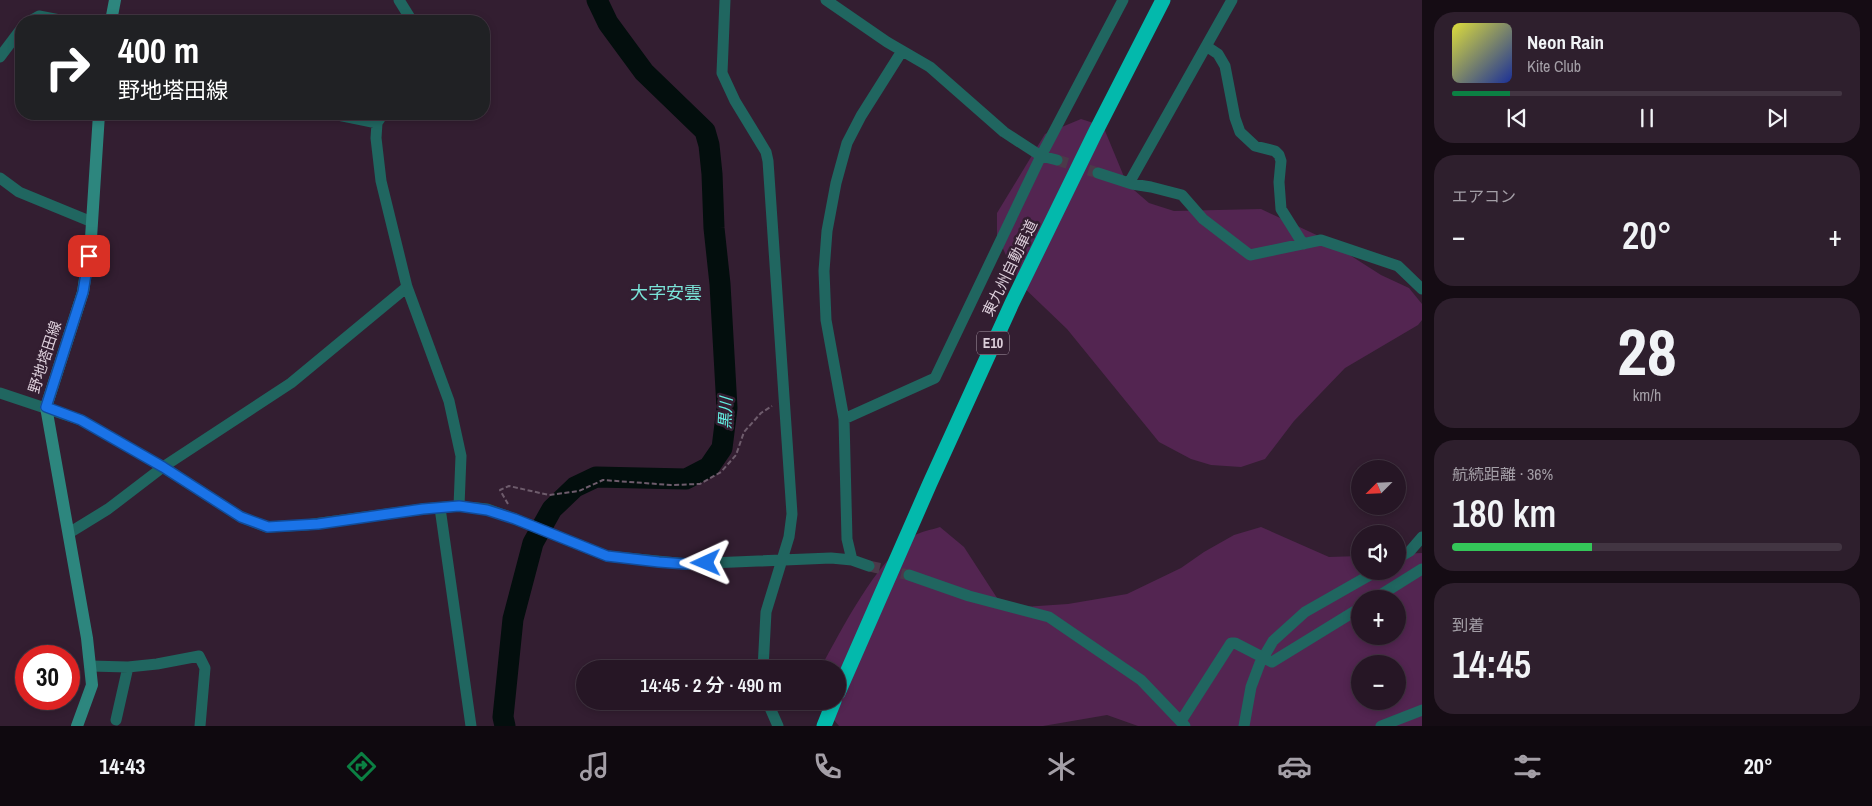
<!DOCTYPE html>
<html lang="ja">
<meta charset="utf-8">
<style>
body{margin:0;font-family:"Archivo Narrow","Noto Sans JP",sans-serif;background:#2e1f2d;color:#f1f3f6;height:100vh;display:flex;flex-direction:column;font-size:19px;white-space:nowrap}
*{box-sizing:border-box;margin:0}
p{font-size:16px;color:#a49fa7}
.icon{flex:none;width:28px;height:28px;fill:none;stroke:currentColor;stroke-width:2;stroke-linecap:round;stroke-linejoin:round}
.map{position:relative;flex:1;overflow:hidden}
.side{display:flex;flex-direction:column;gap:12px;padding:12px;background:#150c14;width:450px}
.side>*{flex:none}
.banner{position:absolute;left:15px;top:15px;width:475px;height:105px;border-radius:20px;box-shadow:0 2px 8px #0003,0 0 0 1px #423542;background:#202124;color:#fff;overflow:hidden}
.needle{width:32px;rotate:246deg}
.buttons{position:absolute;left:1351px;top:460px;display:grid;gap:10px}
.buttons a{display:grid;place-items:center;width:55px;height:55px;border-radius:50%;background:#261625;box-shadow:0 2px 8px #0003,0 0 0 1px #423542;font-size:25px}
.speed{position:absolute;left:15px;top:645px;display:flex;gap:10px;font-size:25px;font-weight:700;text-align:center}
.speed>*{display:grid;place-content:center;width:65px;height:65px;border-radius:50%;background:#261625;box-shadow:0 2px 8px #0003,0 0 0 1px #423542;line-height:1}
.speed .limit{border:8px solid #d22;background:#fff;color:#111}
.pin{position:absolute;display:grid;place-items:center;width:42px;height:42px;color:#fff;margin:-21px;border-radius:10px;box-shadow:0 2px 8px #0006}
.me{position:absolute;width:55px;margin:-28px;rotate:269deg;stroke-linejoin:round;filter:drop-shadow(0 0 4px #0008)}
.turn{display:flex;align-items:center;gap:18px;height:105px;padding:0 20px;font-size:22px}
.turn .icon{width:65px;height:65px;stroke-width:2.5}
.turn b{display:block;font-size:35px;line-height:42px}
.big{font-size:38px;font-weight:600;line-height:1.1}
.side .tile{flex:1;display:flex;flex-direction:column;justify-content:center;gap:8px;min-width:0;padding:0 18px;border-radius:20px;background:#2e1f2d}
.side .dial{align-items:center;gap:0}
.dial b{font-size:65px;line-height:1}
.song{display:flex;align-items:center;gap:15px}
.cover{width:60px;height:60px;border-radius:8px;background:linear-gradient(135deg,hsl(60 70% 55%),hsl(230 70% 35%))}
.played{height:5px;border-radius:2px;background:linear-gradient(90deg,#0b8043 15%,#423542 15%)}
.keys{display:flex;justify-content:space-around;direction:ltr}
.heat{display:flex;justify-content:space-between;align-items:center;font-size:28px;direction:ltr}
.charge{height:8px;border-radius:4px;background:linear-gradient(90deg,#34c759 36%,#423542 0)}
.trip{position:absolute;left:576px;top:660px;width:270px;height:50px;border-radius:25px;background:#261625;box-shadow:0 2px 8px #0003,0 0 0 1px #423542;font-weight:600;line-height:50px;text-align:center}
.dock{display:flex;height:80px;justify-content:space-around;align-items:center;background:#0f090f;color:#a49fa7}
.dock .icon{width:35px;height:35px}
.dock .on{color:#0b8043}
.dock b{font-size:22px;color:#f1f3f6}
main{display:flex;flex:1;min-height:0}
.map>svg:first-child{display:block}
.green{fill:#532551;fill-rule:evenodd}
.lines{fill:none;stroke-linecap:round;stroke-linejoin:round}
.river{stroke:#030e0d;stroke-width:21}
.street-tunnel{stroke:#4c394a;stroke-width:11;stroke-dasharray:11 5.5;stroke-linecap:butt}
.path{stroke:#6e5c6c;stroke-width:2;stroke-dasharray:5 2.5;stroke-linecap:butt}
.street{stroke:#206660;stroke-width:11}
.secondary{stroke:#2d867e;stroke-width:12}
.highway{stroke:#03b9ac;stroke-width:15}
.route-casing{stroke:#114b97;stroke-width:12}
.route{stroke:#1a73e8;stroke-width:9}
.labels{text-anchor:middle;stroke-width:5;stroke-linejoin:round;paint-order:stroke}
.shield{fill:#331e31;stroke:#aa9aa8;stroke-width:1}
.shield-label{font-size:14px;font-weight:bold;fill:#ddcfdb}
.street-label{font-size:15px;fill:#ddcfdb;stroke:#331e31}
.water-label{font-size:16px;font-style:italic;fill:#63f1e3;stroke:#331e31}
.quarter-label{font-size:18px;fill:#7ae4d8;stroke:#331e31}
</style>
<main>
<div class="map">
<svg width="1422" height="726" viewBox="0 0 1422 726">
<rect width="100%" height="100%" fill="#331e31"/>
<path class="green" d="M1081 119 1103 126 1127 184 1149 203 1174 211 1261 209 1323 238 1381 275 1409 288 1422 304V320L1418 325 1345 368 1294 421 1265 459 1241 467 1211 465 1191 459 1159 442 1067 329 1019 283 997 236V213L1045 134Z
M940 527 964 547 999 601 1023 607 1068 604 1127 594 1181 568 1204 552 1234 535 1261 527 1329 557 1360 556V571H1398V554L1422 553V726H1138L1107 715 1043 726H839L819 702 838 701V669H820C843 627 875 563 914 536 921 531 932 530 940 527ZM1360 599H1398V636H1360ZM1360 664H1398V701H1360Z"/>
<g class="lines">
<path class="river" d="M505 726 503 717 513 619 533 543 552 509 575 487 596 477 686 479 709 467 722 448 727 408 720 284 714 228 712 174 709 145 705 131 644 72 608 23 597 0"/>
<path class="street-tunnel" d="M1057 160 1098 173
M869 566 909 575"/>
<path class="path" d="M508 504 500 490 509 486 549 495 579 491 603 480 671 485 700 484 721 472 736 455 744 432 761 413 772 406"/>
<path class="street" d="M399 0 412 21
M725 0 722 73 735 101 766 152 768 161 792 514 789 537 766 612 763 669
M826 0 887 42 930 67 1004 132 1041 156 1057 160
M30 21 39 16 65 21
M1206 46 1218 54 1225 66 1235 118 1240 132 1255 146 1275 151 1279 155 1281 161 1279 182 1281 209 1303 244
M0 57 21 29
M333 114 377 123
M383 114 377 123 376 138 381 181 407 287 449 401 461 456 459 506
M1098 173 1132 184 1151 187 1182 195 1203 219 1250 255 1321 240 1398 266 1422 289
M0 178 19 192 92 222
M1129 183 1232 0
M0 393 81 420 163 467 241 517 267 527 306 525 423 509 459 506 487 509 515 519 607 556 687 564 831 558 852 560 869 566
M844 419 935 378 1041 156 1123 0
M440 508 471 726
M69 533 108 509 163 467 291 383 407 287
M1398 558 1410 551 1422 537
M852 560 847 539 844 419 826 320 824 271 827 231 836 183 847 143 861 116 902 51
M909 575 969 596 1049 617 1141 680 1185 726
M1374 599 1422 569
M90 666 128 667 116 720
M128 667 157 664 199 656 205 668 200 726
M767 701 778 726
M1181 721 1231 643H1235L1272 662 1360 608
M1244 726 1251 687 1260 663 1273 641 1305 612 1377 571
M1381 726 1422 710"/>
<path class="secondary" d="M111 21 115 0
M77 726 92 685 87 638 46 407 83 292 91 238 99 114"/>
<path class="highway" d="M838 693 930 483 1012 303 1095 133 1163 0
M824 726 834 701"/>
</g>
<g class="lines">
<g class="route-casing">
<path id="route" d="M89 256 83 292 46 407 81 420 163 467 241 517 268 527 318 524 423 509 459 506 487 510 515 519 607 556 659 562 686 564 706 563"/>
</g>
<use href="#route" class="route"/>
</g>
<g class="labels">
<rect class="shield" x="977" y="331.5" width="32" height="23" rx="4"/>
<g class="shield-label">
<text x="993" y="348">E10</text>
</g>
<g class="street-label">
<text transform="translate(1010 268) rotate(-64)" y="5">東九州自動車道</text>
<text transform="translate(45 357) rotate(-72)" y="5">野地塔田線</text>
</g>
<g class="water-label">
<text transform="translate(725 413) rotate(-87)" y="6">黒川</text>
</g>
<g class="quarter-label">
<text x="666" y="299">大字安雲</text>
</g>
</g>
</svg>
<div class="buttons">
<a><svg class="needle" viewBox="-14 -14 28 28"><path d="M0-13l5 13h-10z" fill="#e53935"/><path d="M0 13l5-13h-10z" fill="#a49fa7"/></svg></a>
<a><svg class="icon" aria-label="sound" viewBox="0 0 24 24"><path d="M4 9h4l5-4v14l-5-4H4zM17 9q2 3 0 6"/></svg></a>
<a>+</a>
<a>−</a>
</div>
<div class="speed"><div class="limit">30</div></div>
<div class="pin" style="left:89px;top:256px;background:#d93025"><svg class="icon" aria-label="arrive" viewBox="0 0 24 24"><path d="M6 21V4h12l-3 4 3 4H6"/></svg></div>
<svg class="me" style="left:706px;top:563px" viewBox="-20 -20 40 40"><path d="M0-17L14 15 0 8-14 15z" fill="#1a73e8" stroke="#fff" stroke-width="4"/></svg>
<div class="trip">14:45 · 2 分 · 490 m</div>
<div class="banner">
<div class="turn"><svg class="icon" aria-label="right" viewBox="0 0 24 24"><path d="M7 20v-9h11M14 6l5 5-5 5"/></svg><div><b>400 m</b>野地塔田線</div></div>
</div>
</div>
<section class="side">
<div class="tile">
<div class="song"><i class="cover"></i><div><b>Neon Rain</b><p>Kite Club</p></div></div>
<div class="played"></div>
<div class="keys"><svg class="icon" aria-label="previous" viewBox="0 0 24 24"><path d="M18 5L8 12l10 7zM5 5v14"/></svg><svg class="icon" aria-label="pause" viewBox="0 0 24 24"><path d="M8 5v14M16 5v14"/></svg><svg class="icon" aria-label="next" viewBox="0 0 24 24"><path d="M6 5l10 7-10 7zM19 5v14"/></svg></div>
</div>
<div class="tile"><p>エアコン</p>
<div class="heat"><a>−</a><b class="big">20°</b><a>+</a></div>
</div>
<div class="tile dial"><b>28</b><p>km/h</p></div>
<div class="tile"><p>航続距離 · 36%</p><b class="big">180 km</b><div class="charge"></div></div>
<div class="tile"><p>到着</p><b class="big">14:45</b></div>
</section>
</main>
<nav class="dock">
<b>14:43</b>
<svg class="icon on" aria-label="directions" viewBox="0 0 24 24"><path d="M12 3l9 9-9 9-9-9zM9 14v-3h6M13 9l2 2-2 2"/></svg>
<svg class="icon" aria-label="music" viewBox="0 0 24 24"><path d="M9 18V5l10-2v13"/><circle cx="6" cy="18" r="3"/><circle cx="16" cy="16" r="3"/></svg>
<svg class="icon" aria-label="phone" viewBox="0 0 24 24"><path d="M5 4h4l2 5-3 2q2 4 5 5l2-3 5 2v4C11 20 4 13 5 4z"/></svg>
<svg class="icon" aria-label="climate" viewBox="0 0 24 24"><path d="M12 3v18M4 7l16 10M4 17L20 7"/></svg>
<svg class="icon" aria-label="car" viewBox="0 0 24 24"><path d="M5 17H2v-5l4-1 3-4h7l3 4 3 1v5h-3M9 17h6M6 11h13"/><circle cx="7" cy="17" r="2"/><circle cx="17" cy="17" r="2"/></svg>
<svg class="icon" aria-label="filters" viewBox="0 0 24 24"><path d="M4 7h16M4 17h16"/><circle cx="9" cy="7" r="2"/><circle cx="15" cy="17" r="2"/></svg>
<b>20°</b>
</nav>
